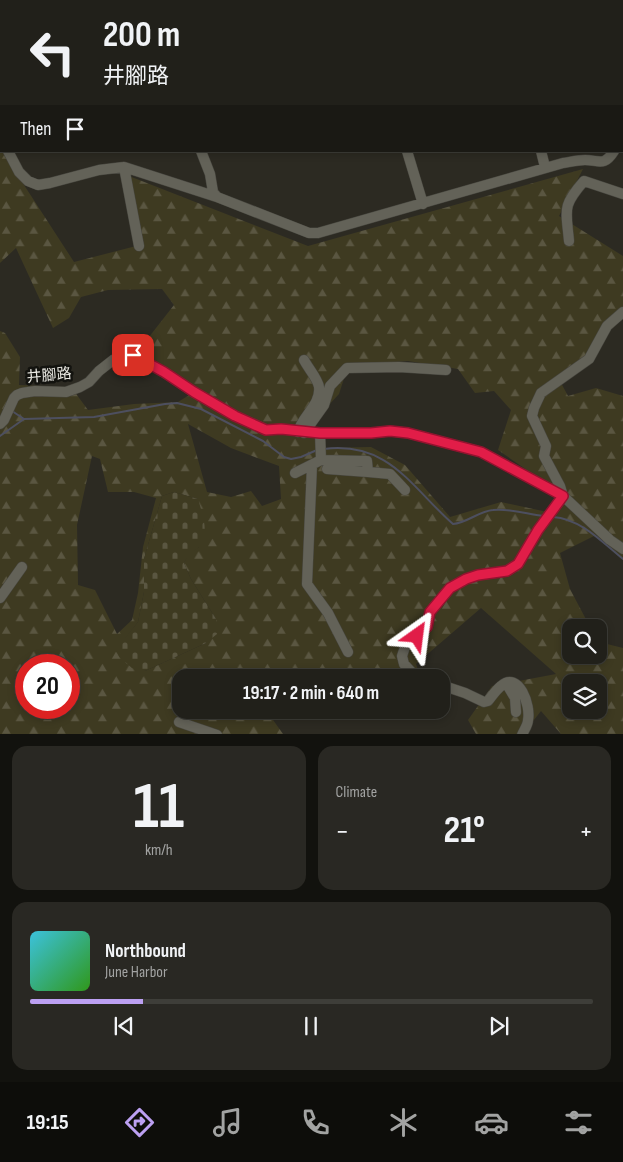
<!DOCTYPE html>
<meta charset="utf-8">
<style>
body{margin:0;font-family:"Sofia Sans Condensed","Noto Sans TC",sans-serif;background:#292823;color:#f1f3f6;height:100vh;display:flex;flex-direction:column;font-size:19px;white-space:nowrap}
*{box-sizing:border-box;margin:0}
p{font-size:16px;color:#a2a3a2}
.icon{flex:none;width:28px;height:28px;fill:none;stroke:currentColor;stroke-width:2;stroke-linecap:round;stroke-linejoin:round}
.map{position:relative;height:734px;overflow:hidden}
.details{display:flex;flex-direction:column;gap:12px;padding:12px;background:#12120e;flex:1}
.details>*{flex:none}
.banner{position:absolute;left:0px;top:0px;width:624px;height:152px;box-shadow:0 2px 8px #0003,0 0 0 1px #3e3e39;background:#21201a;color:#f1f3f6;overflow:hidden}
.tools{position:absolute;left:562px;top:619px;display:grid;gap:10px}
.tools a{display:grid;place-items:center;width:45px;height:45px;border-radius:10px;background:#21201a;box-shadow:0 2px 8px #0003,0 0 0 1px #3e3e39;font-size:25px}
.speed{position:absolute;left:15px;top:654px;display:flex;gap:10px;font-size:25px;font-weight:700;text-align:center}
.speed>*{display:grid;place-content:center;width:65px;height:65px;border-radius:50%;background:#21201a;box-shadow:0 2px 8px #0003,0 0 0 1px #3e3e39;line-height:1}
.speed .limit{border:8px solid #d22;background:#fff;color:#111}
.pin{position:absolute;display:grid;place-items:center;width:42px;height:42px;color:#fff;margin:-21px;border-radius:10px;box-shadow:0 2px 8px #0006}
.me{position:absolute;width:55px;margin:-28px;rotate:31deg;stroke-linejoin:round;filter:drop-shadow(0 0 4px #0008)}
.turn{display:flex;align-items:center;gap:18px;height:105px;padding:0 20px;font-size:22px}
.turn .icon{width:65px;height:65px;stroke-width:2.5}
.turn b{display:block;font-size:35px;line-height:42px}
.then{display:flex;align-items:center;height:48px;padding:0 20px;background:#0003;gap:10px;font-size:19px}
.big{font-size:38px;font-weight:700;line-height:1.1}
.details .card{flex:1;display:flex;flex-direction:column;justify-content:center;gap:8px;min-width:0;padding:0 18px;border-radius:15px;background:#292823}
.details .dial{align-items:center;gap:0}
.dial b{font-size:65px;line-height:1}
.song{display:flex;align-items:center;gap:15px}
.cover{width:60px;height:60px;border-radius:8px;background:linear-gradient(135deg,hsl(190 70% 55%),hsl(110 70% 35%))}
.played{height:5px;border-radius:2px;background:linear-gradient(90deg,#bca0f2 20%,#3e3e39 20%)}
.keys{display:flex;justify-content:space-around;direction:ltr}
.heat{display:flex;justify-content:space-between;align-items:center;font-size:28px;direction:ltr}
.details .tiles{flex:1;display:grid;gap:12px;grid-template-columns:1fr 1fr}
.card:last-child{grid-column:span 2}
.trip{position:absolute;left:172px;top:669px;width:278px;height:50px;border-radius:15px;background:#21201a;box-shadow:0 2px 8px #0003,0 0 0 1px #3e3e39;font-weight:700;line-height:50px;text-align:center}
.menu{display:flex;height:80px;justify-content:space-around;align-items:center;background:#0d0d0a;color:#a2a3a2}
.menu .icon{width:35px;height:35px}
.menu .current{color:#bca0f2}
.menu b{font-size:22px;color:#f1f3f6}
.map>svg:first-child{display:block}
.forest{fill:url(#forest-firs);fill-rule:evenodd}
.cemetery{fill:url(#cemetery-stones)}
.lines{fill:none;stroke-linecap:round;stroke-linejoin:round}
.stream{stroke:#4d4f5f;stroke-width:2}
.minor-casing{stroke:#47463f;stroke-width:11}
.minor{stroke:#636258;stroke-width:10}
.route-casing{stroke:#92132f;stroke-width:12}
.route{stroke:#e11d48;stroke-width:9}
.labels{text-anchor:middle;stroke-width:5;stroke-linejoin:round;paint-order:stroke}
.street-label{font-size:15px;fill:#eae9e3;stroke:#13130f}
</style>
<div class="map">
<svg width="623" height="735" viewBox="0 0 623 735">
<defs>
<pattern id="forest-firs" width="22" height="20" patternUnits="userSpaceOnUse" patternTransform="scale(1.25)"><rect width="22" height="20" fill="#3e3a21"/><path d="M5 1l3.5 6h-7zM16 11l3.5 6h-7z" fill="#5a5641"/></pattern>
<pattern id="cemetery-stones" width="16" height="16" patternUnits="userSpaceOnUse" patternTransform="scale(1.25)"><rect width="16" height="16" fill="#3e3a21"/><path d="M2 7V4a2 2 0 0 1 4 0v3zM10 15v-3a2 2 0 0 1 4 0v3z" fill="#5a5641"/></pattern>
</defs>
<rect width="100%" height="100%" fill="#2c2a22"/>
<path class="forest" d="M0 148 74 262 144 244 129 176 308 246 583 169 559 216 623 256V310L593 353 560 381 568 396 596 388 623 396V559L596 535 560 553 570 589 590 627 571 628V655H599V642L623 648V734H561L541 711 523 734H476L468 720 492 686 556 674 481 608 416 664 420 676 431 677 275 678 266 674 265 678H181V710H266L283 734H0V331L5 333 20 357 19 385 71 387 88 410 134 404 178 402 191 394 139 365 138 351 174 305 162 289 108 290 81 297 69 318 53 328 16 248 0 263ZM408 361 458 369 475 393 494 391 511 410 498 450 564 496 552 513 501 502 450 517 405 465 371 447 317 448 315 420 339 394 348 366ZM188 424 231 448 279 466 281 499 262 506 251 491 231 497 207 492ZM92 456 100 459 108 492H134L156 498 143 547 138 593 132 620 117 634 95 590 78 585 77 525ZM174 492 198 499 199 547 188 555 184 563 191 579 216 619 206 643 145 671 116 650 138 622 144 592V559L162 496ZM26 665H69V708H26ZM571 682H599V710H571Z"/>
<path class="cemetery" d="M174 492 198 499C202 513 210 534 200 546 194 552 188 555 184 563L191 579 216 619 217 634 206 643 145 671 132 668 120 658 115 650 138 622 144 592V559L162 496Z"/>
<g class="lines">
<path class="stream" d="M12 411 24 419 94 417 165 404 177 403 201 409 263 441 284 457 291 459 301 457 317 450
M0 436 24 419
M324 449C389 441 411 487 453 524 467 523 479 511 493 510 509 508 527 514 543 516
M553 517C581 519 602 542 623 559"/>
<g class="minor-casing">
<path id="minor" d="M127 0 128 1
M361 0V1
M572 0 573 1
M622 7H623
M0 138 1 140
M8 151 19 172 28 181 38 185 50 183 99 170 124 167 217 197
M201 151 210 174 213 192 217 197 309 233H318L563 163C570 162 578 160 585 160 599 160 604 167 614 151
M407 151 423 204
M541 151 545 167
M124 167 139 246
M569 241C566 209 562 206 584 181L623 194
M0 424 4 420 14 398 17 395 22 393 35 391 66 392 80 387 89 382 99 371 113 360 124 356 133 355 164 372 195 393 235 416 267 430 281 429 320 433H371L390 431 408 433 481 452 563 496 610 540 623 549
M298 432C302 416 321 405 319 387 318 379 308 368 304 360
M304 433 324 405 330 386 347 368 399 367 446 370
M320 433 321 460
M312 465 307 584 328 613 348 652
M368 472 390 474 405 490
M295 473 321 460 367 461 368 472 327 469
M0 598 22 567
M417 678 404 664 402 656 405 647 427 627 430 612 450 588 466 579 479 575 507 571 518 564 538 530 563 496 560 486 544 456 546 446 532 416 534 408 541 393 589 359 607 326 623 312
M506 683 515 698 516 712
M441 685 465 693 484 702 488 701C492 696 496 690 501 686 519 670 531 706 528 720 528 725 524 730 522 735
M179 722 217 735"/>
</g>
<use href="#minor" class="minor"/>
</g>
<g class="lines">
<g class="route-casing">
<path id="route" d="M133 355 164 372 194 392 235 416 266 430 281 429 320 433H371L390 431 408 433 481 452 563 496 538 530 518 564 507 571 478 575 466 579 450 588 430 612 427 627 417 636"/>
</g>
<use href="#route" class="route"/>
</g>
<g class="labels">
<g class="street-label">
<text transform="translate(49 375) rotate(-5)" y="5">井腳路</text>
</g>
</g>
</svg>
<div class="tools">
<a><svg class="icon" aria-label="search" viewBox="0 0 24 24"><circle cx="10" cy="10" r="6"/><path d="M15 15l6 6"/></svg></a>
<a><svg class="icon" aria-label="layers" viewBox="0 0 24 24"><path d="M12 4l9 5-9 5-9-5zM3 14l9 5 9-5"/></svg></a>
</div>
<div class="speed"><div class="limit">20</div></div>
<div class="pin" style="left:133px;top:355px;background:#d93025"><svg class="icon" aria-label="arrive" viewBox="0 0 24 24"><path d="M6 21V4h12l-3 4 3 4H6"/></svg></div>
<svg class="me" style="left:417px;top:636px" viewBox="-20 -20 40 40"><path d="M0-17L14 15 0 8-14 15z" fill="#e11d48" stroke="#fff" stroke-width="4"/></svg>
<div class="trip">19:17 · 2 min · 640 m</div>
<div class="banner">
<div class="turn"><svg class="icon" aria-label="left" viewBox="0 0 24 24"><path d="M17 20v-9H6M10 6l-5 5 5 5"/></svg><div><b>200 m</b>井腳路</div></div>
<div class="then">Then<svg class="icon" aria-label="arrive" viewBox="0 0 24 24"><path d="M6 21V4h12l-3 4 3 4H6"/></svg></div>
</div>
</div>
<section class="details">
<div class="tiles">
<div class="card dial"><b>11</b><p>km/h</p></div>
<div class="card"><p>Climate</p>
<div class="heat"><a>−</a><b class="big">21°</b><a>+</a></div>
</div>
<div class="card">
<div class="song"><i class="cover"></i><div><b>Northbound</b><p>June Harbor</p></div></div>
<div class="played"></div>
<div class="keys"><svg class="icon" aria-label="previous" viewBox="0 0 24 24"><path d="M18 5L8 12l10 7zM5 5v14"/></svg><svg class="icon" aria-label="pause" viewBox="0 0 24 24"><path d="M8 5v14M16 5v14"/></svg><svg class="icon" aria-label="next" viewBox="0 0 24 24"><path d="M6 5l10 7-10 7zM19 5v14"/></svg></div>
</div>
</div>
</section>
<nav class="menu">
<b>19:15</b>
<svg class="icon current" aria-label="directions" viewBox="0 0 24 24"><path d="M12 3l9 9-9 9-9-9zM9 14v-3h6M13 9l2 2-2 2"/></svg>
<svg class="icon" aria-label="music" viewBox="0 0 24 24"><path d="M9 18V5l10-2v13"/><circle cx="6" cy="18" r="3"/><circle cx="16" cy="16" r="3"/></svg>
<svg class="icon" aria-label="phone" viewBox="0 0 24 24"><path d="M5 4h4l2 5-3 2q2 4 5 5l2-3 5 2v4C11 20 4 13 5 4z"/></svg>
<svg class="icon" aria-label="climate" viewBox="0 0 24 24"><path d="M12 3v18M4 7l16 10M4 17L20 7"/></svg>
<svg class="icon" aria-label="car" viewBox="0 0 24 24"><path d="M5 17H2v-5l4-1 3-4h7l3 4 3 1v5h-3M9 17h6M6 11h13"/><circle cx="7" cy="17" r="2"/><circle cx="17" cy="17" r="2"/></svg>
<svg class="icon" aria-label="filters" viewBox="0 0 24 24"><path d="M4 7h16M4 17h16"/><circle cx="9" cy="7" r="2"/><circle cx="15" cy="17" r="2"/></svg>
</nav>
